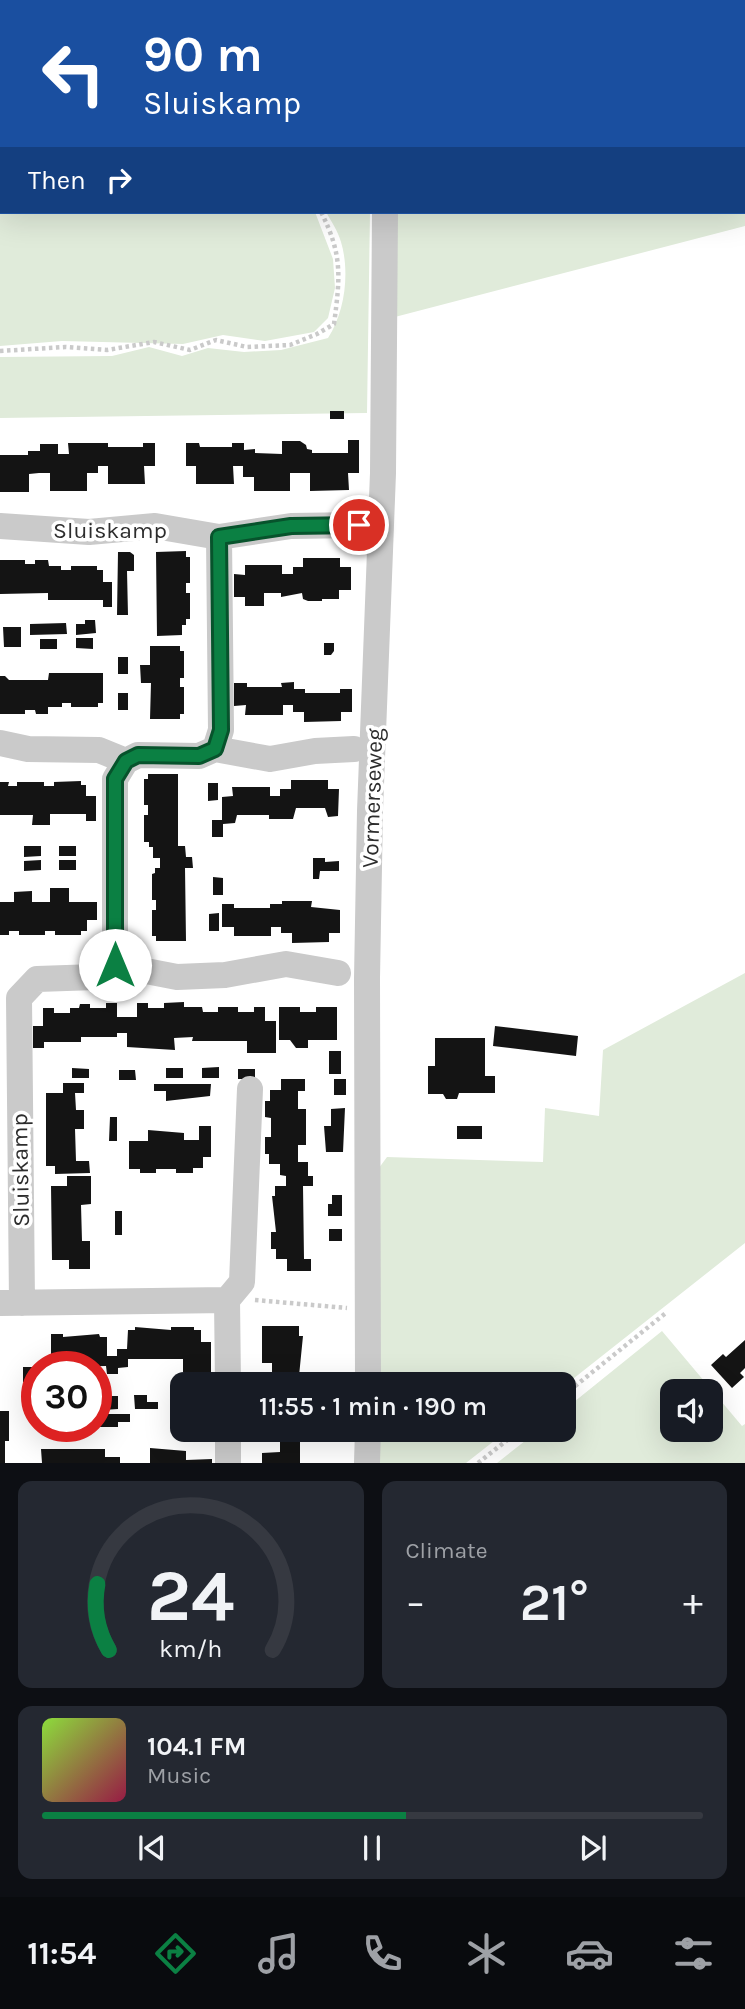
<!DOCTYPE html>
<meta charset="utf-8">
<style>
body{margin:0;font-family:Karla,sans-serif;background:#242831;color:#f1f3f6;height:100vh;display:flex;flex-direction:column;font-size:26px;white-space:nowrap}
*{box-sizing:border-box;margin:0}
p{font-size:23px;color:#9ea1a6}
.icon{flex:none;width:38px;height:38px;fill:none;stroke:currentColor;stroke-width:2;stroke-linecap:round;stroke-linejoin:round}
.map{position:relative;height:1463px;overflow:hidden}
.details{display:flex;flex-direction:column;gap:18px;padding:18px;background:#0d0f14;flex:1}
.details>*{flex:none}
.banner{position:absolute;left:0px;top:0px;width:746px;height:214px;box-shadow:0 7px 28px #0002;background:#1a4fa0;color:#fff;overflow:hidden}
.fabs{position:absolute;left:660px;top:1379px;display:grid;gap:14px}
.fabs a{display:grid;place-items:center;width:63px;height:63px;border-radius:14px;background:#171b24;box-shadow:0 7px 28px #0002;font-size:35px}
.speed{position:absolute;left:21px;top:1351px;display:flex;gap:14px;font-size:35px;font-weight:700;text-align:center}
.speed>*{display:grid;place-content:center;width:91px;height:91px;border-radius:50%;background:#171b24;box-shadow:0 7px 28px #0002;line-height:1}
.speed .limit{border:10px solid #d22;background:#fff;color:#111}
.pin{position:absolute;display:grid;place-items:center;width:60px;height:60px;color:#fff;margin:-30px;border:4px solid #fff;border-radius:50%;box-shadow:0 2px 7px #0007}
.me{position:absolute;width:77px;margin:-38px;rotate:0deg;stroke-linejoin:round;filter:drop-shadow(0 0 5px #0008)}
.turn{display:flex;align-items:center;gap:24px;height:147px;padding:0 28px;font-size:32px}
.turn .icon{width:91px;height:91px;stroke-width:2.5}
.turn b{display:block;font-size:49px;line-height:60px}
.then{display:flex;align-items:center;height:66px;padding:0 28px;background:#0003;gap:14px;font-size:26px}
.big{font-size:52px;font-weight:600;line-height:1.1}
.details .tile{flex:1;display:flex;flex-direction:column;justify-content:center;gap:10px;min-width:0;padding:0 24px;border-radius:14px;background:#242831}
.details .dial{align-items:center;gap:0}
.dial svg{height:182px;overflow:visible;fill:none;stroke:#363941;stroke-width:7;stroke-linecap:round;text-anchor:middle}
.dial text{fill:#f1f3f6;stroke:none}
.song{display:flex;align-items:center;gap:21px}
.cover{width:84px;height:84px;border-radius:10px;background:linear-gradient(135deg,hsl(90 70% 55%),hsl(340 70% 35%))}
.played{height:7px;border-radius:4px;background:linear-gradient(90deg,#0b8043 55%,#363941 55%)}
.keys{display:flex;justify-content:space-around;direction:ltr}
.heat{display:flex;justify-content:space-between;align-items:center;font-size:38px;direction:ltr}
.details .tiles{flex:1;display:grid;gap:18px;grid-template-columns:1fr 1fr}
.tile:last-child{grid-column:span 2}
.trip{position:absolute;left:170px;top:1372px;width:406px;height:70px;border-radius:14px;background:#171b24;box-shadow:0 7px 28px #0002;font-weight:600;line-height:70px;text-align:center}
.dock{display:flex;height:112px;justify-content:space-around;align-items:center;background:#090b0e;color:#9ea1a6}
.dock .icon{width:49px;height:49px}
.dock .selected{color:#0b8043}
.dock b{font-size:32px;color:#f1f3f6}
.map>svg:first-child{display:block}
.green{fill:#e0ebda;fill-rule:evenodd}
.building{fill:#141414}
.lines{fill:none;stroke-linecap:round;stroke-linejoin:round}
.path{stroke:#cacaca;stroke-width:4.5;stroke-dasharray:3.5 3.5;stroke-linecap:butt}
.lane{stroke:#cacaca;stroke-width:12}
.street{stroke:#cacaca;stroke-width:26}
.route-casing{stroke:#07532c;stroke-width:18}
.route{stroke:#0b8043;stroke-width:12}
.labels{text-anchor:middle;stroke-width:7;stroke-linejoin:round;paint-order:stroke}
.street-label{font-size:23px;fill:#2d2d2d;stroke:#fff}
</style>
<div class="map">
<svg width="745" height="1463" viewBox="0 0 745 1463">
<rect width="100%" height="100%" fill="#fff"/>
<path class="green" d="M0 0H328L2 2V212H315L333 259 335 288 328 318 314 332 265 341 223 335 183 344 62 341 0 346Z
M687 0H745V226L391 318 392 212H744V2Z
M326 212H370L367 413 0 418V357L112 356 149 347 182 356 208 348 244 352 281 350 328 338C345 312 350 272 341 242 338 231 331 221 326 212Z
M745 973V1243L564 1386 374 1384 376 1172 387 1157 543 1162 545 1108 599 1116 603 1050Z
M662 1331 742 1426 745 1424V1463H497L539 1430H564V1410ZM710 1391V1430H672V1391Z
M374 1430H508L466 1463H374Z"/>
<path class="building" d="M330 411H344V419H330Z
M348 440H359V473H348L349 490 310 491V473H290V491H254V477H243V466H233L234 484H196V466H186V443H199L200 447H232V443H244V450L255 449V453L282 454V441H300L306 445 307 449 312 450V453H348Z
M68 443H108V447H143V443H155V466H144L145 484H108V466H98V473H87V491H50V473H39L29 474V492H0V455H28V451H40V444H58V454H69Z
M186 551V557H190V583H186V593H190V619H186V625H182V635L157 636 156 552Z
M118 552H130L134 555V571H127L128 615H117Z
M303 558H340V567H351V590H339V599H322V601H308L303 599 302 593 281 597V593H264V606H245V597H234V574L245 575V565H282V574H293V567H303Z
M0 560H25V564H35V560H48L49 566H61V570H71V566H97V570H103V582H112V607H103V600H48V593L0 594Z
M85 620H95L96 633 76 635V624H85Z
M66 623 67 634 30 635V624Z
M3 627H21V647H4Z
M76 638H93V649L76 648Z
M40 639H57V649H40Z
M324 643H334V651L331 655H324Z
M150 646H180V651H184V678H180V687H184V714H180V719H150L151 683H141L140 665H150Z
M118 657H128V674H118Z
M49 673H103V703H98V707H71V703H62V707H48V714H36L35 710H25V714H0V676H5L9 680H48Z
M294 682V689H305V693H340V689H352V712H341V721L304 722V712H293V705H283V715H245L246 705 234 706V683H247V687H282L281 683Z
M118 693H128V710H118Z
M148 774H178V846H185L186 857H192L193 868H185L186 941H156V936H152V910H156V900H152V874L155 873V868H160V858H153V847H149V842H144V815H148V805H144V779H148Z
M291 780H328V789H339L338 816 328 817 325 808H296L293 819H269V815H237L235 823 223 824V837H212V820H222V797L233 796 232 787H270V796H280V789H291Z
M81 781V785H86V796H96V821H86V814H50V825H32L33 815H0V782H9L8 786H17V782H44V786H54V782Z
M208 783H218V800L208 801Z
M24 846H41V856L24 857Z
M59 846H76V856H59Z
M313 858H325V862L339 861V871H320L319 879H313Z
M41 860V870L24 871V861Z
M59 860H76V870H59Z
M213 877 223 878V895H213Z
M50 888H69V902H97V920H87V931H81V935H55V931H45V935H19V931H9V935H0V902H14V892L32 891V902H50Z
M282 901H312L311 907 340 910V933H329V942L292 943V933H281V927H271V936H234V927H222V904H234V908H270V904H282Z
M219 913V931H209V914Z
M184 1002V1007H202L203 1012H218V1007H238V1012H254V1007H265V1021H276V1053H247V1041H192L193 1037 174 1038 175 1050 127 1047V1033H117V1037H81V1042H44V1048H33V1026H43V1008H54V1013H70V1008H79L80 1004H90V1008H106V1003H117V1017H137V1003H148V1008H164V1003Z
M279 1007H300V1012H316V1007H337V1040H308V1048H296L290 1040H279Z
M495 1026 578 1036 576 1056 493 1046Z
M435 1038H485V1076H495V1093H459L457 1099H446L443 1094H428V1066H435Z
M329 1051H341V1074H329Z
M219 1067V1078H202V1068Z
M72 1068 89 1069V1078H72Z
M166 1068H183V1078H166Z
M238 1069H255V1079H238Z
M119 1070H135L136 1080H119Z
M281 1079H305V1091H298V1109H306V1145H298V1162H308V1176H313V1186H303L304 1259H311V1271H287V1259H276V1249H271V1232H276L272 1196H275V1186H286V1176L280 1175V1164H269V1154H265V1137H271V1118L265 1117V1101H270V1090H281Z
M334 1079H346V1095H334Z
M63 1083H84V1093H75L76 1110H84V1129H75L76 1161H89L90 1173 55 1174V1166H46V1093H63Z
M154 1084H211L210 1096 166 1101V1091H154Z
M345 1108 343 1152H326L324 1126H331V1109Z
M110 1117H117V1141H109Z
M199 1126H211V1157H203V1168H193V1173H176V1169H156V1173H140V1169H129V1141H148V1130L184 1133V1140H199Z
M457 1126H482V1139H457Z
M67 1176H91V1204L81 1205 82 1241H90V1269H69V1260H52L51 1186H67Z
M332 1195H342V1216H328V1204H332Z
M115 1211H122V1235H115Z
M329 1229H342V1241H329Z
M262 1326H299V1336H303L299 1376 272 1377V1363H262Z
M135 1327 171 1330V1327H194V1330H201V1342H211V1372H183V1359H128V1367L118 1368V1374H107L106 1366 51 1367V1334H63V1337L99 1334 100 1337H107V1356H117V1349H127L128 1330H135Z
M745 1340V1368L740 1373 744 1377 732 1388 711 1365 723 1354 726 1357Z
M23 1367H37V1382H23Z
M171 1394H182V1408L171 1409Z
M134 1395H147V1402H158V1409H135Z
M103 1396H118V1409L103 1410Z
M0 1411H9V1441H5V1463H0Z
M99 1414H130V1422H118V1427H98Z
M271 1430H314V1437H271Z
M280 1441H300V1463H262V1453L280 1452Z
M150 1448 186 1451V1460L212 1459V1463H150Z
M41 1449H105V1457H120V1463H42Z"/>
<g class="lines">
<path class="path" d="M336 2V0
M0 351 65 347 107 350 154 342 190 350 216 340 247 347 290 345 317 334 334 324C340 278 343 255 321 212
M255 1300 347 1308
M564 1395 667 1312
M478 1463 520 1430"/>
<path class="lane" d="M387 2V0"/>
<path class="street" d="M0 526 89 532 155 526 219 537 291 526 359 525
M0 743 28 749 99 750 126 761
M215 749 221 730 219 537
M115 965V779L126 761 138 755 199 756 215 749 270 759 315 751 354 749
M0 1303 227 1300
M22 1303 19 998 37 979 96 977 115 965 177 977 225 975 286 964 338 973
M228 1384 227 1300 242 1282 250 1089
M368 1384 367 978 370 811 383 473 385 212
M228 1430V1463
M367 1463 368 1430"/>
</g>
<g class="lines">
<g class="route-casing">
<path id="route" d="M115 965V779L126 761 138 755 199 756 215 749 221 730 219 537 291 526 359 525"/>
</g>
<use href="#route" class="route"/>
</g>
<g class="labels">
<g class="street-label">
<text x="110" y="538">Sluiskamp</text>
<text transform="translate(372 798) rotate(-88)" y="8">Vormerseweg</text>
<text transform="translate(20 1170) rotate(-91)" y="8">Sluiskamp</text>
</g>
</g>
</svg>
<div class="fabs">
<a><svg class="icon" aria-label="sound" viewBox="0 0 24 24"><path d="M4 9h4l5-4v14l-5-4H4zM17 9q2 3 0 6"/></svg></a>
</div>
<div class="speed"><div class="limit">30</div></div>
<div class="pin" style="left:359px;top:525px;background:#d93025"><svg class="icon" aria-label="arrive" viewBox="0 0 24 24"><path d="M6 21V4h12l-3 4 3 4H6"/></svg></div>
<svg class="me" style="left:115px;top:965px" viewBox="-20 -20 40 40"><circle r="19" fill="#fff"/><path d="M0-13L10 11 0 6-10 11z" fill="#0b8043"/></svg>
<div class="trip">11:55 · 1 min · 190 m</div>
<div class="banner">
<div class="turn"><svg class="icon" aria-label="left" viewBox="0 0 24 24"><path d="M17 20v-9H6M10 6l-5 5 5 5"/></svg><div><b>90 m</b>Sluiskamp</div></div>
<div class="then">Then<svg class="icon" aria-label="right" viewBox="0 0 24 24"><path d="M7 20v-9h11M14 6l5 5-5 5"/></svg></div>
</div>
</div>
<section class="details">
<div class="tiles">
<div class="tile dial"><svg viewBox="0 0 100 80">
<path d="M14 69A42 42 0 1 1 86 69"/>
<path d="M14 69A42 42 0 0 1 9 40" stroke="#0b8043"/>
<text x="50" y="56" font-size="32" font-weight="700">24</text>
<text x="50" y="72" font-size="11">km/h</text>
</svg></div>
<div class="tile"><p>Climate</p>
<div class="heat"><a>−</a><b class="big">21°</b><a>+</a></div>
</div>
<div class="tile">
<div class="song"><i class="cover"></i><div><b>104.1 FM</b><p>Music</p></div></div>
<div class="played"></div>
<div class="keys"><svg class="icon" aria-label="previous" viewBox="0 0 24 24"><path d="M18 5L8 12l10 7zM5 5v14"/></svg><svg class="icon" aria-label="pause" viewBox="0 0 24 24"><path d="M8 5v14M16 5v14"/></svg><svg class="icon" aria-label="next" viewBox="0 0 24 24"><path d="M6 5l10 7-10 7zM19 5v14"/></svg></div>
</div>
</div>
</section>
<nav class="dock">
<b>11:54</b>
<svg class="icon selected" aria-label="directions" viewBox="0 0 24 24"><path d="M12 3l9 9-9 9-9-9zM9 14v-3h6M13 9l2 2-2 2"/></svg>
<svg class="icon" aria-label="music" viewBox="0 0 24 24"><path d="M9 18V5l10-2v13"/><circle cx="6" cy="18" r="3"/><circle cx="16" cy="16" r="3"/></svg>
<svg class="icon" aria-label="phone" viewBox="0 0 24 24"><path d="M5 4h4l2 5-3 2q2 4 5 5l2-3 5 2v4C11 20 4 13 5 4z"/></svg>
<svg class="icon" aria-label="climate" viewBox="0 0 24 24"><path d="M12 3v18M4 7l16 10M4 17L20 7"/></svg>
<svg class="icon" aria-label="car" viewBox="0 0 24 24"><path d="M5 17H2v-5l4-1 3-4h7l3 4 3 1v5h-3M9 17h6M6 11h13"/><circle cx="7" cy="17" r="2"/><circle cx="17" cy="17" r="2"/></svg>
<svg class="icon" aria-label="filters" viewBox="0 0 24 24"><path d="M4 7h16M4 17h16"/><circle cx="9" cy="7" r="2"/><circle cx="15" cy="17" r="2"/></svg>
</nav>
